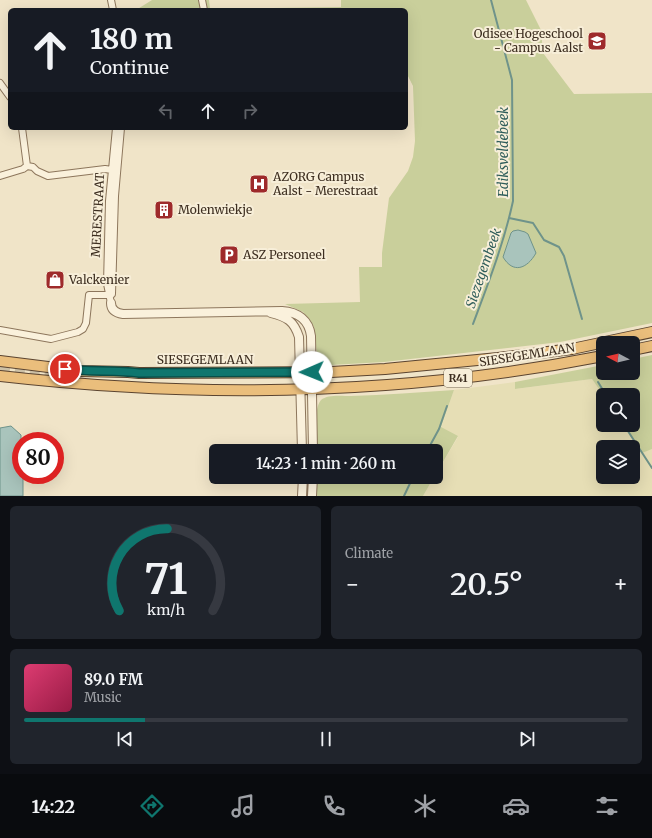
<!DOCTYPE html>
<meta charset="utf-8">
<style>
body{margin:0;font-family:Merriweather,serif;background:#20242c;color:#f1f3f6;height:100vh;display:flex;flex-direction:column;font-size:15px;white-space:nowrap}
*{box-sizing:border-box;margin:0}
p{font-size:13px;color:#9ea1a6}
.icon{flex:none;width:22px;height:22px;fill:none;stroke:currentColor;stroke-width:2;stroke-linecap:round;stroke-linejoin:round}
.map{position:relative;height:496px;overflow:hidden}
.details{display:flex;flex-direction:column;gap:10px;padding:10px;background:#0d0f14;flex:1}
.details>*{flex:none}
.guide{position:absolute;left:8px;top:8px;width:400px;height:122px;border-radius:6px;box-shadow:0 4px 16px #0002;background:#171b24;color:#f1f3f6;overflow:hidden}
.needle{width:26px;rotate:277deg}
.tools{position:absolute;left:596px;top:336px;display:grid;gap:8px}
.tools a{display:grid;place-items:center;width:44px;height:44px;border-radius:6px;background:#171b24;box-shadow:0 4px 16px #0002;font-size:20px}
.speed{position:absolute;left:12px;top:432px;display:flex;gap:8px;font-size:20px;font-weight:700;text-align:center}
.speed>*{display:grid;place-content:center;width:52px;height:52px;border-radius:50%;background:#171b24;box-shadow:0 4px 16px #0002;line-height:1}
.speed .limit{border:6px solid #d22;background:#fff;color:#111}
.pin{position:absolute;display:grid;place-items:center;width:34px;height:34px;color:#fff;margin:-17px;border:2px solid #fff;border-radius:50%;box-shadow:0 1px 4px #0007}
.me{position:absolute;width:44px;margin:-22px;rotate:269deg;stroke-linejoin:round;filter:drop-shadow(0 0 3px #0008)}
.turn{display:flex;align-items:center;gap:14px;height:84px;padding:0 16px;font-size:18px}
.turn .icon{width:52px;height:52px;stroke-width:2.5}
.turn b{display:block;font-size:28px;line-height:34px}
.lanes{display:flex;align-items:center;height:38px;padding:0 16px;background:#0003;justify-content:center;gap:20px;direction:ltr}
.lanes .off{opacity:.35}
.big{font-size:30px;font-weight:600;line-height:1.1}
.details .widget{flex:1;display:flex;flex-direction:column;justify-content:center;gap:6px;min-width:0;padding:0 14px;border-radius:6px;background:#20242c}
.details .dial{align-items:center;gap:0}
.dial svg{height:104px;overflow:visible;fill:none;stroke:#363941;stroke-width:7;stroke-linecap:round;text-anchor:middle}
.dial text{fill:#f1f3f6;stroke:none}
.song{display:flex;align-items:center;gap:12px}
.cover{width:48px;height:48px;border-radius:6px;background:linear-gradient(135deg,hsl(340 70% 55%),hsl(340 70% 35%))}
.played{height:4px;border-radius:2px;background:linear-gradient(90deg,#0f766e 20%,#363941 20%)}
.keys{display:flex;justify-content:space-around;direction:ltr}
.heat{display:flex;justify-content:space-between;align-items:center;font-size:22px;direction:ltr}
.details .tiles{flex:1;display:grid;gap:10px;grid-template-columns:1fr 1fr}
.widget:last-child{grid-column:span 2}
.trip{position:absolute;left:209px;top:444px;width:234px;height:40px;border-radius:6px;background:#171b24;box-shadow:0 4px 16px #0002;font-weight:600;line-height:40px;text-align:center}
.dock{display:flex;height:64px;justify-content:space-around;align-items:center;background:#090b0e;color:#9ea1a6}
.dock .icon{width:28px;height:28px}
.dock .current{color:#0f766e}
.dock b{font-size:18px;color:#f1f3f6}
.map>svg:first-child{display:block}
.farmland{fill:#e6deb5;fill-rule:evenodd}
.green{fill:#c9cf9b}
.water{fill:#a9c4bc;stroke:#6f938a}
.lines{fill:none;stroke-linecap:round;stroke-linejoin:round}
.stream{stroke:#6f938a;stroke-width:2}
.trunk-tunnel{stroke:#ccc0a6;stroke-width:10;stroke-dasharray:10 5;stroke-linecap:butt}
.minor-casing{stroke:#8d765c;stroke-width:8}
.tertiary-casing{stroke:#8d765c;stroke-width:10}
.trunk-casing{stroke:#5b4430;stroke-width:12}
.minor{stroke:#faf1dc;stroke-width:6}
.tertiary{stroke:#faf1dc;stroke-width:8}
.trunk{stroke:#eabe7c;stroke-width:10}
.route-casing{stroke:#0a4d48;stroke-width:10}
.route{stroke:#0f766e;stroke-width:7}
.labels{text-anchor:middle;stroke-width:4;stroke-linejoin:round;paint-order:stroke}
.shield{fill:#f7eed8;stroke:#756857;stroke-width:1}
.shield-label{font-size:11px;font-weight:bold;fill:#3d2e20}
.poi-label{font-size:12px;fill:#3d2e20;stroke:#f7eed8;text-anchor:start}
.street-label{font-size:12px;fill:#3d2e20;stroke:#f7eed8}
.water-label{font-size:13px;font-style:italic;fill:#2f5d5a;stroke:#f7eed8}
</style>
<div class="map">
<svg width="652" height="496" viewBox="0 0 652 496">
<rect width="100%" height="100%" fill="#f0e4c8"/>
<path class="farmland" d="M592 379 603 395V425H623L642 452 652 449V496H423L434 477H436V474L458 437 441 428 454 390 515 382 516 389ZM603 447H633V477H603Z"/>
<path class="green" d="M152 0H209L210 9 341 7V0H526L541 30 543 53 574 94 652 93V323L560 342 384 362 331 365 321 362 317 355 314 327 303 312 285 304 360 302 359 267H382V253L389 198 408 171 413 157 415 141 413 86 406 72V10H136Z
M652 355V449L642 453 623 425H633V395H603L592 379 515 389V382L603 365V373H633V359Z
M454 390 441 427 458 436 436 474V451H317C317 439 313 409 321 400 328 394 342 396 351 396 385 395 420 392 454 390Z
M317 477H434L423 496H316Z"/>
<path class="water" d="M518 230 525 232 528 234 536 253C527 269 513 274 503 257L511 233 513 231Z
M11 426 21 435V475H23V496H0V428Z"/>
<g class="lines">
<path class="stream" d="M509 218 533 223 544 240 559 247 564 256 582 319
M473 324C488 284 504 243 513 201L512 80 491 0
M598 382 606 395
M624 425 652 468
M427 451 439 429 447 406
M404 496 413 477"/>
<path class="trunk-tunnel" d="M0 368 71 374"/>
<g class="minor-casing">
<path id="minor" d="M111 0 113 10
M202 0 204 10
M0 83 10 97
M22 128 27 166
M0 176 23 169 27 166 33 167 37 171 48 176 105 169 112 170
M112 294 115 196 121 128
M111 303 107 284 109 201 116 128
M0 330 51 339 78 332 83 329 86 323 89 295H111"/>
</g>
<g class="tertiary-casing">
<path id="tertiary" d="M111 303C111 310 116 313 123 314L282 311C298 312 309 320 311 336L313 451
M271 313C287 317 294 321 299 337L302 451
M302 496 303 477
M312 496 313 477"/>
</g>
<g class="trunk-casing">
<path id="trunk" d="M633 350 652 346
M0 361 80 371 128 372 139 373 331 372 385 369 498 358 572 349 652 332
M0 376C201 399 404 395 603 356"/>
</g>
<use href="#minor" class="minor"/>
<use href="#tertiary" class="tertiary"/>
<use href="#trunk" class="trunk"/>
</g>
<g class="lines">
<g class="route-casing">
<path id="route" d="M65 369C89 372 115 370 139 373L312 372"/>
</g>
<use href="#route" class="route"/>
</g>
<defs>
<g id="university-square" transform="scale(1)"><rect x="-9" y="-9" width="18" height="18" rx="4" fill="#9e2a2b" stroke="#f7eed8"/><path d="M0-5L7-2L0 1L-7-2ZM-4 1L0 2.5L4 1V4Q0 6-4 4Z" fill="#fff"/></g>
<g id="hospital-square" transform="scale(1)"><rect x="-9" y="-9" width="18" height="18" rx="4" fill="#9e2a2b" stroke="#f7eed8"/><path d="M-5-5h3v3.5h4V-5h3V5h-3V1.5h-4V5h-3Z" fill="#fff"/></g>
<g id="building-square" transform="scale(1)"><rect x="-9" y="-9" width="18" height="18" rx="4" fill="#9e2a2b" stroke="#f7eed8"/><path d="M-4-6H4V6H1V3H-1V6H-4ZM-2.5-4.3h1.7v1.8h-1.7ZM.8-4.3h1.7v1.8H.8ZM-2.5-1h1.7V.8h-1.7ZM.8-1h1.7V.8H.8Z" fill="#fff"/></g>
<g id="parking-square" transform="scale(1)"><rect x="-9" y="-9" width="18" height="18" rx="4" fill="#9e2a2b" stroke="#f7eed8"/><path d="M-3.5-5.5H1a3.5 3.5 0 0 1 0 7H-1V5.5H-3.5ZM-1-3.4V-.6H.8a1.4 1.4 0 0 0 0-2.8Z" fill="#fff"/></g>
<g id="shop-square" transform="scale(1)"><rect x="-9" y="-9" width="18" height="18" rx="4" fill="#9e2a2b" stroke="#f7eed8"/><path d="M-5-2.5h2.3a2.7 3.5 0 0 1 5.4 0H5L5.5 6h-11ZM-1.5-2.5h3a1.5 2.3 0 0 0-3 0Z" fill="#fff"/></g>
</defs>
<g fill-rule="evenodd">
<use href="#university-square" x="597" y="41"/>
<use href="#hospital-square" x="259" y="184"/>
<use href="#building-square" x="164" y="210"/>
<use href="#parking-square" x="229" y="255"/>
<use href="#shop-square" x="55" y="280"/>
</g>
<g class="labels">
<rect class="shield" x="444" y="369" width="28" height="18" rx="3"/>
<g class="shield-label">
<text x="458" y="382">R41</text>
</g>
<g class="poi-label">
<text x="583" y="38" text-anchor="end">Odisee Hogeschool<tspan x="583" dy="14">- Campus Aalst</tspan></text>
<text x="273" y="181">AZORG Campus<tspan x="273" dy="14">Aalst - Merestraat</tspan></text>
<text x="178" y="214">Molenwiekje</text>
<text x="243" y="259">ASZ Personeel</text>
<text x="69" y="284">Valckenier</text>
</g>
<g class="street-label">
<text transform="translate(98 215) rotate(-87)" y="4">MERESTRAAT</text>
<text transform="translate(527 355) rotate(-9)" y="4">SIESEGEMLAAN</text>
<text x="205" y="364">SIESEGEMLAAN</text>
</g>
<g class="water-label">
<text transform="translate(503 152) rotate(-90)" y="5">Ediksveldebeek</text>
<text transform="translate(483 268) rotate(-71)" y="5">Siezegembeek</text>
</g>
</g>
</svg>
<div class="tools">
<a><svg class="needle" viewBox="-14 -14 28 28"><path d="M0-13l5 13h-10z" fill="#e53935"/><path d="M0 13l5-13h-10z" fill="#9ea1a6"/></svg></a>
<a><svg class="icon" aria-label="search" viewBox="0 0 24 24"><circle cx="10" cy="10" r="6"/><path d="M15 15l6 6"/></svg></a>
<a><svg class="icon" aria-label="layers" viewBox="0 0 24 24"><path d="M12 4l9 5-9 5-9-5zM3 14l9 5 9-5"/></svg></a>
</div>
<div class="speed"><div class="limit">80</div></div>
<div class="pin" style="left:65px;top:369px;background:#d93025"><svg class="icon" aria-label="arrive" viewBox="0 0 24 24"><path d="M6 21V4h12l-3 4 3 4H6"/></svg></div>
<svg class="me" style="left:312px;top:372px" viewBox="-20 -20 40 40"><circle r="19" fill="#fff"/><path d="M0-13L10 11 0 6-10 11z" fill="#0f766e"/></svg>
<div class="trip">14:23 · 1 min · 260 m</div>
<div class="guide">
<div class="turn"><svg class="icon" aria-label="ahead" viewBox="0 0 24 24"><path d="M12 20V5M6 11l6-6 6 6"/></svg><div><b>180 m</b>Continue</div></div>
<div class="lanes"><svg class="icon off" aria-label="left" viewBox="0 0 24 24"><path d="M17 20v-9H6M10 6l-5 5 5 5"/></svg><svg class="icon" aria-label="ahead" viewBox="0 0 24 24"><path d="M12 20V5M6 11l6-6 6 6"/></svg><svg class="icon off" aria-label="right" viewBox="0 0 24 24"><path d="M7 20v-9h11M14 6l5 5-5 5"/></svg></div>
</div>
</div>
<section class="details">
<div class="tiles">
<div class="widget dial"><svg viewBox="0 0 100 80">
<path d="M14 69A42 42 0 1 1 86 69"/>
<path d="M14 69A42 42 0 0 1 51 6" stroke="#0f766e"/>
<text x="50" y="56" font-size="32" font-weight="700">71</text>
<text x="50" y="72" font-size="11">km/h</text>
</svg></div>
<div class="widget"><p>Climate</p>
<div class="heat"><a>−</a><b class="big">20.5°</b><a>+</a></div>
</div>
<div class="widget">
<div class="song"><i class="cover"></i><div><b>89.0 FM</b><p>Music</p></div></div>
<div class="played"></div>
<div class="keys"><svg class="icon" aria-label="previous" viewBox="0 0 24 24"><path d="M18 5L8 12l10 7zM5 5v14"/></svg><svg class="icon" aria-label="pause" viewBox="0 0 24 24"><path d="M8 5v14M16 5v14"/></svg><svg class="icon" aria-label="next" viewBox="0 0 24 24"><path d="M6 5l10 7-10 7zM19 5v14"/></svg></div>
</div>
</div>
</section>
<nav class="dock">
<b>14:22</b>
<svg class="icon current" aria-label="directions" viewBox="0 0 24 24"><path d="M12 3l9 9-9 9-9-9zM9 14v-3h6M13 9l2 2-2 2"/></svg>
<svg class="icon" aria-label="music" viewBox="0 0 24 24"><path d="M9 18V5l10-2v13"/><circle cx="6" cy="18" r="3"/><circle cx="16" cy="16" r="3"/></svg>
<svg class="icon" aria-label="phone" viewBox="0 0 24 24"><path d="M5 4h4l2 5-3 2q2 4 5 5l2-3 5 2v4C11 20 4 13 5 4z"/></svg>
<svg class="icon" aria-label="climate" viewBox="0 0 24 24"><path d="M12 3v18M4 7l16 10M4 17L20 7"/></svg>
<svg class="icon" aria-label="car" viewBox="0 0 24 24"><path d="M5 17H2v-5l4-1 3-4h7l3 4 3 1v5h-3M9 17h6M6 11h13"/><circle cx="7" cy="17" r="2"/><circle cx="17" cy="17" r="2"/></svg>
<svg class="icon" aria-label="filters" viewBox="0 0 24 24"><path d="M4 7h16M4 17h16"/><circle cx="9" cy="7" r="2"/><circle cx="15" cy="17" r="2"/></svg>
</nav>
